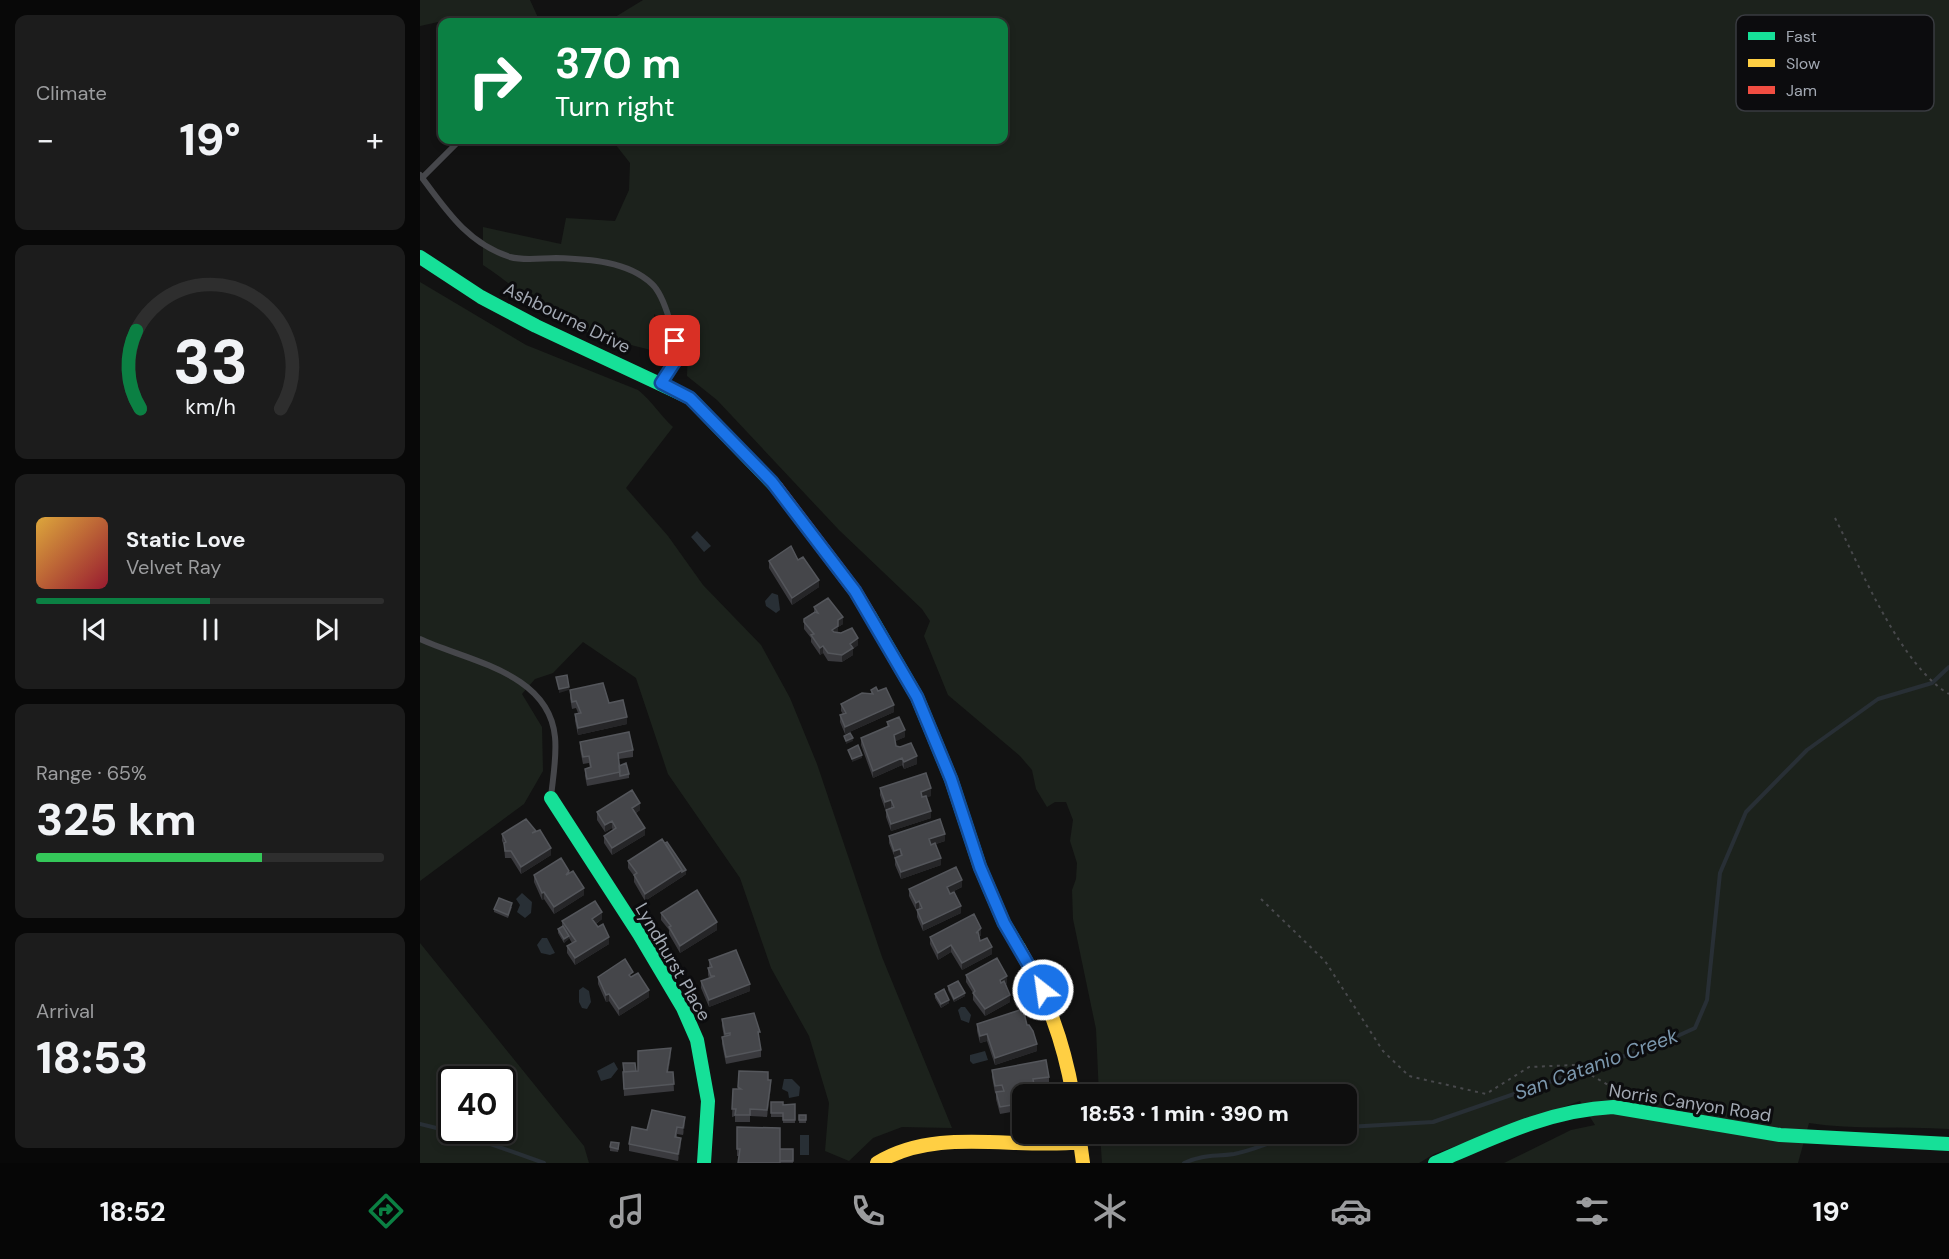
<!DOCTYPE html>
<meta charset="utf-8">
<style>
body{margin:0;font-family:"DM Sans",sans-serif;background:#1c1c1c;color:#f1f3f6;height:100vh;display:flex;flex-direction:column;font-size:22px;white-space:nowrap}
*{box-sizing:border-box;margin:0}
p{font-size:20px;color:#9b9c9e}
.icon{flex:none;width:33px;height:33px;fill:none;stroke:currentColor;stroke-width:2;stroke-linecap:round;stroke-linejoin:round}
.map{position:relative;flex:1;overflow:hidden}
.side{display:flex;flex-direction:column;gap:15px;padding:15px;background:#080808;width:420px}
.side>*{flex:none}
.guide{position:absolute;left:18px;top:18px;width:570px;height:126px;border-radius:12px;box-shadow:0 3px 9px #0003,0 0 0 2px #2e2e2e;background:#0b8043;color:#fff;overflow:hidden}
.speed{position:absolute;left:18px;top:1066px;display:flex;gap:12px;font-size:30px;font-weight:700;text-align:center}
.speed>*{display:grid;place-content:center;width:78px;height:78px;border-radius:50%;background:#0e0e0e;box-shadow:0 3px 9px #0003,0 0 0 2px #2e2e2e;line-height:1}
.speed .limit{border:3px solid #111;border-radius:9px;background:#fff;color:#111}
.pin{position:absolute;display:grid;place-items:center;width:51px;height:51px;color:#fff;margin:-26px;border-radius:12px;box-shadow:0 3px 9px #0006}
.me{position:absolute;width:66px;margin:-33px;rotate:330deg;stroke-linejoin:round;filter:drop-shadow(0 0 4px #0008)}
.turn{display:flex;align-items:center;gap:21px;height:126px;padding:0 18px;font-size:27px}
.turn .icon{width:78px;height:78px;stroke-width:2.5}
.turn b{display:block;font-size:42px;line-height:51px}
.big{font-size:45px;font-weight:800;line-height:1.1}
.side .tile{flex:1;display:flex;flex-direction:column;justify-content:center;gap:9px;min-width:0;padding:0 21px;border-radius:12px;background:#1c1c1c}
.side .dial{align-items:center;gap:0}
.dial svg{height:156px;overflow:visible;fill:none;stroke:#2e2e2e;stroke-width:7;stroke-linecap:round;text-anchor:middle}
.dial text{fill:#f1f3f6;stroke:none}
.song{display:flex;align-items:center;gap:18px}
.cover{width:72px;height:72px;border-radius:9px;background:linear-gradient(135deg,hsl(40 70% 55%),hsl(350 70% 35%))}
.played{height:6px;border-radius:3px;background:linear-gradient(90deg,#0b8043 50%,#2e2e2e 50%)}
.keys{display:flex;justify-content:space-around;direction:ltr}
.heat{display:flex;justify-content:space-between;align-items:center;font-size:33px;direction:ltr}
.charge{height:9px;border-radius:4px;background:linear-gradient(90deg,#34c759 65%,#2e2e2e 0)}
.trip{position:absolute;left:592px;top:1084px;width:345px;height:60px;border-radius:12px;background:#0e0e0e;box-shadow:0 3px 9px #0003,0 0 0 2px #2e2e2e;font-weight:800;line-height:60px;text-align:center}
.tab-bar{display:flex;height:96px;justify-content:space-around;align-items:center;background:#060606;color:#9b9c9e}
.tab-bar .icon{width:42px;height:42px}
.tab-bar .current{color:#0b8043}
.tab-bar b{font-size:27px;color:#f1f3f6}
main{display:flex;flex:1;min-height:0}
.map>svg:first-child{display:block}
.green{fill:#1c221c;fill-rule:evenodd}
.water{fill:#282f35}
.lines{fill:none;stroke-linecap:round;stroke-linejoin:round}
.stream{stroke:#282f35;stroke-width:4}
.path{stroke:#48494c;stroke-width:2;stroke-dasharray:3 4.5;stroke-linecap:butt}
.lane{stroke:#46474b;stroke-width:6}
.fast{stroke:#16e098;stroke-width:14}
.slow{stroke:#ffcf43;stroke-width:14}
.jam{stroke:#f24e42;stroke-width:14}
.wall{fill:#3a3a3e}
.shaded-wall{fill:#252527}
.building{fill:#45464a;stroke:#54565b;stroke-width:1.5}
.route-casing{stroke:#114b97;stroke-width:15}
.route{stroke:#1a73e8;stroke-width:10}
.labels{text-anchor:middle;stroke-width:6;stroke-linejoin:round;paint-order:stroke}
.street-label{font-size:18px;fill:#a3a9b3;stroke:#0c0c0e}
.water-label{font-size:20px;font-style:italic;fill:#7b97ad;stroke:#0c0c0e}
.key{fill:#0c0c0e;stroke:#393b40;stroke-width:1.5}
.key-label{font-size:16px;fill:#a3a9b3}
</style>
<main>
<section class="side">
<div class="tile"><p>Climate</p>
<div class="heat"><a>−</a><b class="big">19°</b><a>+</a></div>
</div>
<div class="tile dial"><svg viewBox="0 0 100 80">
<path d="M14 69A42 42 0 1 1 86 69"/>
<path d="M14 69A42 42 0 0 1 12 29" stroke="#0b8043"/>
<text x="50" y="56" font-size="32" font-weight="700">33</text>
<text x="50" y="72" font-size="11">km/h</text>
</svg></div>
<div class="tile">
<div class="song"><i class="cover"></i><div><b>Static Love</b><p>Velvet Ray</p></div></div>
<div class="played"></div>
<div class="keys"><svg class="icon" aria-label="previous" viewBox="0 0 24 24"><path d="M18 5L8 12l10 7zM5 5v14"/></svg><svg class="icon" aria-label="pause" viewBox="0 0 24 24"><path d="M8 5v14M16 5v14"/></svg><svg class="icon" aria-label="next" viewBox="0 0 24 24"><path d="M6 5l10 7-10 7zM19 5v14"/></svg></div>
</div>
<div class="tile"><p>Range · 65%</p><b class="big">325 km</b><div class="charge"></div></div>
<div class="tile"><p>Arrival</p><b class="big">18:53</b></div>
</section>
<div class="map">
<svg width="1529" height="1163" viewBox="0 0 1529 1163">
<rect width="100%" height="100%" fill="#121212"/>
<path class="green" d="M0 0H110L120 22H73L36 18 0 26Z
M223 0H1529V1129C1482 1126 1435 1130 1389 1123L1378 1163H1084L1151 1130 1175 1125 1160 1101 1014 1154 999 1163H682L680 1134H927V1095H679L676 1029 653 919 652 890 656 879 657 863 650 841 653 820 646 802H635L627 807 616 789 612 770 600 756 528 695 504 636 510 621 502 609 419 530 297 400 267 376 268 350 234 314 237 352C211 344 181 339 156 328 124 313 93 285 63 265V227L141 244 146 218 195 221 209 190 210 163 192 140H584V22H187Z
M0 282 106 345 218 390C232 401 240 415 253 427L206 488 248 536 283 585 341 645 370 698 397 764 462 957 532 1128 482 1127 453 1138 429 1161 405 1151 409 1103 389 1036 351 968 320 878 248 774 216 678 163 642 133 673 115 679 102 694 122 727 123 771 104 804 0 881Z
M0 943 164 1146 169 1163H0ZM32 1080H82V1131H32Z"/>
<path class="water" d="M277 531 291 546 284 552 271 537Z
M352 593 358 595 360 610 356 613 346 606 345 601Z
M102 893 112 902 111 913 105 918 97 912 100 905 96 899Z
M122 938H127L135 953 130 955 121 953 117 945Z
M163 987 169 991 171 1002 167 1009 162 1008 159 1002V990Z
M541 1007H545L551 1015 549 1023 541 1020 538 1010Z
M565 1051 568 1060 553 1064 550 1061V1055Z
M194 1062 198 1069 191 1078 181 1081 177 1071Z
M364 1079H372L380 1087 379 1096 369 1098 368 1092 362 1089Z
M380 1135H389V1155H380Z"/>
<g class="lines">
<path class="stream" d="M0 1124 45 1135 124 1163
M927 1127 1013 1122 1242 1043 1275 1028 1287 1000 1300 873 1326 812 1387 750 1458 699 1512 683 1529 667
M764 1163C785 1154 793 1157 814 1154 837 1150 857 1138 881 1134"/>
<path class="path" d="M1415 518C1441 569 1481 666 1529 694
M841 899 905 961 963 1051 989 1076 1066 1094 1109 1067 1154 1065 1190 1086 1191 1091"/>
<path class="lane" d="M0 175C26 210 47 243 90 257 104 261 122 258 136 258 168 259 208 261 232 284 246 297 255 339 258 357L242 382
M2 178 40 140
M0 639C47 661 129 672 135 737 137 756 133 777 131 797"/>
<path class="fast" d="M0 257 61 297 116 326 270 398 357 488
M450 616 497 697 531 779 560 867 584 923 599 948
M131 798 219 934 263 1008 277 1040 288 1101 284 1163
M1015 1163C1073 1138 1129 1110 1193 1107L1360 1135 1529 1144"/>
<path class="slow" d="M599 948C627 997 643 1039 653 1095
M659 1134 663 1163
M457 1163C517 1126 594 1150 661 1142"/>
<path class="jam" d="M357 488 435 591 450 616"/>
</g>
<path class="wall" d="M378 560 399 587 372 605 349 568V561Z
M394 607 423 624 418 627V633L438 645 433 649V655L422 662 408 661 403 653 400 655 391 642V638L384 629V619L394 612Z
M150 690 189 703 207 724 158 735 155 721V714L158 713 156 708 152 709 150 698Z
M451 690 458 691 474 712 425 734 420 722V715L423 714 421 711V704L451 694Z
M467 722 485 737 475 741 476 746 497 764 484 769 482 765 453 778 441 745V738L467 727Z
M160 742 213 750V757L199 759V766L209 774V778L167 786 165 776V769L170 768 169 763 163 764 160 749Z
M460 788 511 796 506 797 511 818 471 831 466 817V810L471 808V807L465 809 460 795Z
M220 810 216 813 225 835 192 855 184 843V836L193 830 192 828 185 832 177 820V812Z
M82 834 131 855 101 874 91 858H85L84 845 82 841Z
M469 836 525 841 516 844 521 865 481 879 475 865V858L469 843Z
M208 861 266 874 262 877 225 901 214 882V876L208 868Z
M149 873 164 895 134 914 124 899 122 900 114 882V875Z
M542 887 530 893 541 913 503 931 497 917V910L499 909V908L496 910 489 896V889Z
M92 907 88 918 74 912V909Z
M241 913 297 930 260 953 249 934V930L241 920Z
M182 919 176 924 189 944 155 965 147 953V946L152 943 149 938 144 943 138 933V929L142 926V921Z
M561 935 559 937 560 941 572 954 542 970 531 952 518 960 510 944V937Z
M289 960 330 991 289 1007 281 988V981L289 978 288 975V968L289 967Z
M546 975 587 983 586 984 590 1002 565 1016 553 1000V993L546 982Z
M178 977 229 997 199 1016 189 1001 186 1002 178 984Z
M528 986 545 996 534 1002 528 990Z
M515 994 529 1003 521 1008 515 998Z
M302 1019 340 1039H339L341 1050V1057L306 1064 302 1044V1037H304L302 1026Z
M557 1024 607 1025 617 1051 575 1065 567 1041 560 1043 557 1031Z
M251 1055 248 1072H253L254 1091 204 1096 203 1072 218 1071Z
M572 1070 629 1077V1084L618 1086 603 1095V1110L580 1114 576 1099V1093H575L572 1077Z
M319 1071 348 1080 351 1087 347 1117 330 1116V1122H315V1116L312 1117 313 1089H318Z
M351 1102 363 1105 375 1104V1123H363V1117H351Z
M379 1115H386V1123H379Z
M265 1124 263 1135 257 1134V1137L261 1145 258 1161 209 1151V1144Z
M317 1127 360 1128 319 1156H317Z
M190 1147H199L198 1152 190 1151Z
M360 1149H373V1163H360Z"/>
<path class="shaded-wall" d="M399 580V587L372 605V598Z
M423 617V624L418 627V633L412 637V630L418 620Z
M438 638V645L433 649V655L422 662V655L430 644Z
M403 646V653L400 655V648Z
M149 687V690L139 693V689Z
M474 705V712L425 734V727Z
M207 717V724L158 735V728Z
M485 730V737L474 742V735Z
M433 738V741L426 744V741Z
M442 755V758L432 762V759Z
M497 756V764L484 769V762Z
M482 758V765L453 778V771Z
M511 788V796L501 799V792Z
M471 800V807L465 809V802Z
M220 803V810L212 815V808Z
M511 811V818L471 831V824Z
M192 821V828L185 832V825Z
M225 828V835L192 855V848Z
M525 834V841L509 846V839Z
M131 848V855L101 874V867Z
M480 849V856L474 858V851Z
M521 858V865L481 879V872Z
M262 870H266V874L262 877 225 901V894Z
M542 880V887L527 894V887Z
M164 888V895L134 914V907Z
M124 892V899L122 900V893Z
M499 901V908L496 910V903Z
M541 906V913L503 931V924Z
M182 912V919L172 926V919Z
M297 922V930L260 953V946Z
M561 928V935L556 940V933Z
M149 936V939L144 943V939Z
M189 937V944L155 965V958Z
M531 945V952L518 960V953Z
M572 947V954L542 970V963Z
M587 976V983L580 987V980Z
M330 984V991L289 1007V1000Z
M229 990V997L199 1016V1009Z
M545 993V996L534 1002V999Z
M189 994V1001L186 1002V995Z
M590 995V1002L565 1016V1009Z
M529 1000V1003L521 1008V1004Z
M567 1034V1041L560 1043V1036Z
M617 1044V1051L575 1065V1058Z
M251 1048V1055L247 1079V1072Z
M351 1080V1087L347 1117V1110Z
M265 1117V1124L263 1135V1128Z
M261 1138V1145L258 1161V1154Z"/>
<path class="building" d="M371 546 378 560 383 557 399 580 372 598 349 561Z
M408 598 423 617 418 620V626L412 630 414 632 421 633 432 628 438 638 430 644 433 648 422 655 408 653 403 646 400 648 391 635 394 634 384 622V619L395 612 398 613 394 607Z
M147 675 149 687 139 689 136 677Z
M183 683 189 703 203 700 207 717 158 728 155 714 161 713 156 701 152 702 150 690Z
M456 687 458 691 466 688 474 705 425 727 420 715 426 713 421 704 442 693 453 694 451 690Z
M479 717 485 730 474 735 476 746 480 747 491 743 497 756 484 762 482 758 453 771 441 738 469 726 467 722Z
M209 732 213 750 198 753 200 772 167 779 165 769 171 767 169 756 163 757 160 742Z
M430 733 433 738 426 741 424 736Z
M438 745 442 755 432 759 428 750Z
M206 763 209 774 200 776 199 766Z
M506 773 511 788 501 792 502 797 506 796 511 811 471 824 466 810 474 807 471 800 465 802 460 788Z
M212 790 220 803 212 808 225 828 192 848 184 836 196 828 192 821 185 825 177 812Z
M106 819 116 831 112 833 120 830 131 848 101 867 91 851H85L84 843 86 842 82 834Z
M520 819 525 834 509 839 511 845 515 843 521 858 481 872 475 858 482 855 480 849 474 851 469 836Z
M242 839 262 870 225 894 214 875 217 873 208 861Z
M247 842 266 870 262 872V870L245 843Z
M141 858 149 871 146 875 153 871 164 888 134 907 124 892 122 893 114 875Z
M536 867 542 880 527 887 530 894 534 892 541 906 503 924 497 910 502 908 499 901 496 903 489 889Z
M277 890 297 922 260 946 249 927 251 926 241 913Z
M79 898 92 903 88 915 74 909Z
M175 901 182 912 172 919 178 927 183 924 189 937 155 958 147 946 156 941 142 921Z
M554 914 561 928 556 933 558 932 560 941 567 938 572 947 542 963 531 945 518 953 510 937Z
M143 926 149 936 144 939 138 929Z
M316 950 330 984 289 1000 281 981 295 976H291L288 968 292 967 289 960Z
M577 958 587 976 580 980 581 983 584 981 590 995 565 1009 553 993 555 991 546 975Z
M205 959 213 972 209 975 211 977 218 973 229 990 199 1009 189 994 186 995 178 977Z
M538 981 545 993 534 999 528 986Z
M524 989 529 1000 521 1004 515 994Z
M603 1009 607 1025H609L613 1031 617 1044 575 1058 567 1034 560 1036 557 1024Z
M334 1013 340 1032H338L341 1050 306 1057 302 1037 310 1035V1033L305 1034 302 1019Z
M251 1048 247 1072H253L254 1084 204 1089 203 1072 218 1071V1051Z
M626 1060 629 1077 613 1079 614 1085 618 1084 619 1095H603V1103L580 1107 576 1092 584 1091 582 1085 575 1086 572 1070Z
M203 1063H215L216 1071 204 1072Z
M319 1071 348 1072V1080H351L347 1110 330 1109V1115H315L316 1109H312L313 1089H321L318 1087Z
M351 1102H363V1105L375 1104V1120H363V1113H351Z
M232 1110 265 1117 263 1128 257 1127 255 1137 261 1138 258 1154 209 1144 212 1127 227 1130Z
M379 1115H386V1120H379Z
M317 1127 360 1128V1163H318L320 1149H317Z
M191 1142 199 1143 198 1149 190 1147Z
M360 1149H373V1161H360Z"/>
<g class="lines">
<g class="route-casing">
<path id="route" d="M255 341 258 357 241 383 270 398 352 482 435 591 497 697 531 779 560 867 584 923 623 990"/>
</g>
<use href="#route" class="route"/>
</g>
<g class="labels">
<g class="street-label">
<text transform="translate(147 318) rotate(26)" y="6">Ashbourne Drive</text>
<text transform="translate(253 962) rotate(60)" y="6">Lyndhurst Place</text>
<text transform="translate(1270 1103) rotate(9)" y="6">Norris Canyon Road</text>
</g>
<g class="water-label">
<text transform="translate(1176 1064) rotate(-20)" y="7">San Catanio Creek</text>
</g>
</g>
<rect x="1316" y="15" width="198" height="96" rx="9" class="key"/>
<rect x="1328" y="32" width="27" height="8" fill="#16e098"/>
<rect x="1328" y="59" width="27" height="8" fill="#ffcf43"/>
<rect x="1328" y="86" width="27" height="8" fill="#f24e42"/>
<g class="key-label">
<text x="1366" y="42">Fast</text>
<text x="1366" y="69">Slow</text>
<text x="1366" y="96">Jam</text>
</g>
</svg>
<div class="speed"><div class="limit">40</div></div>
<div class="pin" style="left:255px;top:341px;background:#d93025"><svg class="icon" aria-label="arrive" viewBox="0 0 24 24"><path d="M6 21V4h12l-3 4 3 4H6"/></svg></div>
<svg class="me" style="left:623px;top:990px" viewBox="-20 -20 40 40"><circle r="17" fill="#1a73e8" stroke="#fff" stroke-width="3"/><path d="M0-11L8 9 0 5-8 9z" fill="#fff"/></svg>
<div class="trip">18:53 · 1 min · 390 m</div>
<div class="guide">
<div class="turn"><svg class="icon" aria-label="right" viewBox="0 0 24 24"><path d="M7 20v-9h11M14 6l5 5-5 5"/></svg><div><b>370 m</b>Turn right</div></div>
</div>
</div>
</main>
<nav class="tab-bar">
<b>18:52</b>
<svg class="icon current" aria-label="directions" viewBox="0 0 24 24"><path d="M12 3l9 9-9 9-9-9zM9 14v-3h6M13 9l2 2-2 2"/></svg>
<svg class="icon" aria-label="music" viewBox="0 0 24 24"><path d="M9 18V5l10-2v13"/><circle cx="6" cy="18" r="3"/><circle cx="16" cy="16" r="3"/></svg>
<svg class="icon" aria-label="phone" viewBox="0 0 24 24"><path d="M5 4h4l2 5-3 2q2 4 5 5l2-3 5 2v4C11 20 4 13 5 4z"/></svg>
<svg class="icon" aria-label="climate" viewBox="0 0 24 24"><path d="M12 3v18M4 7l16 10M4 17L20 7"/></svg>
<svg class="icon" aria-label="car" viewBox="0 0 24 24"><path d="M5 17H2v-5l4-1 3-4h7l3 4 3 1v5h-3M9 17h6M6 11h13"/><circle cx="7" cy="17" r="2"/><circle cx="17" cy="17" r="2"/></svg>
<svg class="icon" aria-label="filters" viewBox="0 0 24 24"><path d="M4 7h16M4 17h16"/><circle cx="9" cy="7" r="2"/><circle cx="15" cy="17" r="2"/></svg>
<b>19°</b>
</nav>
